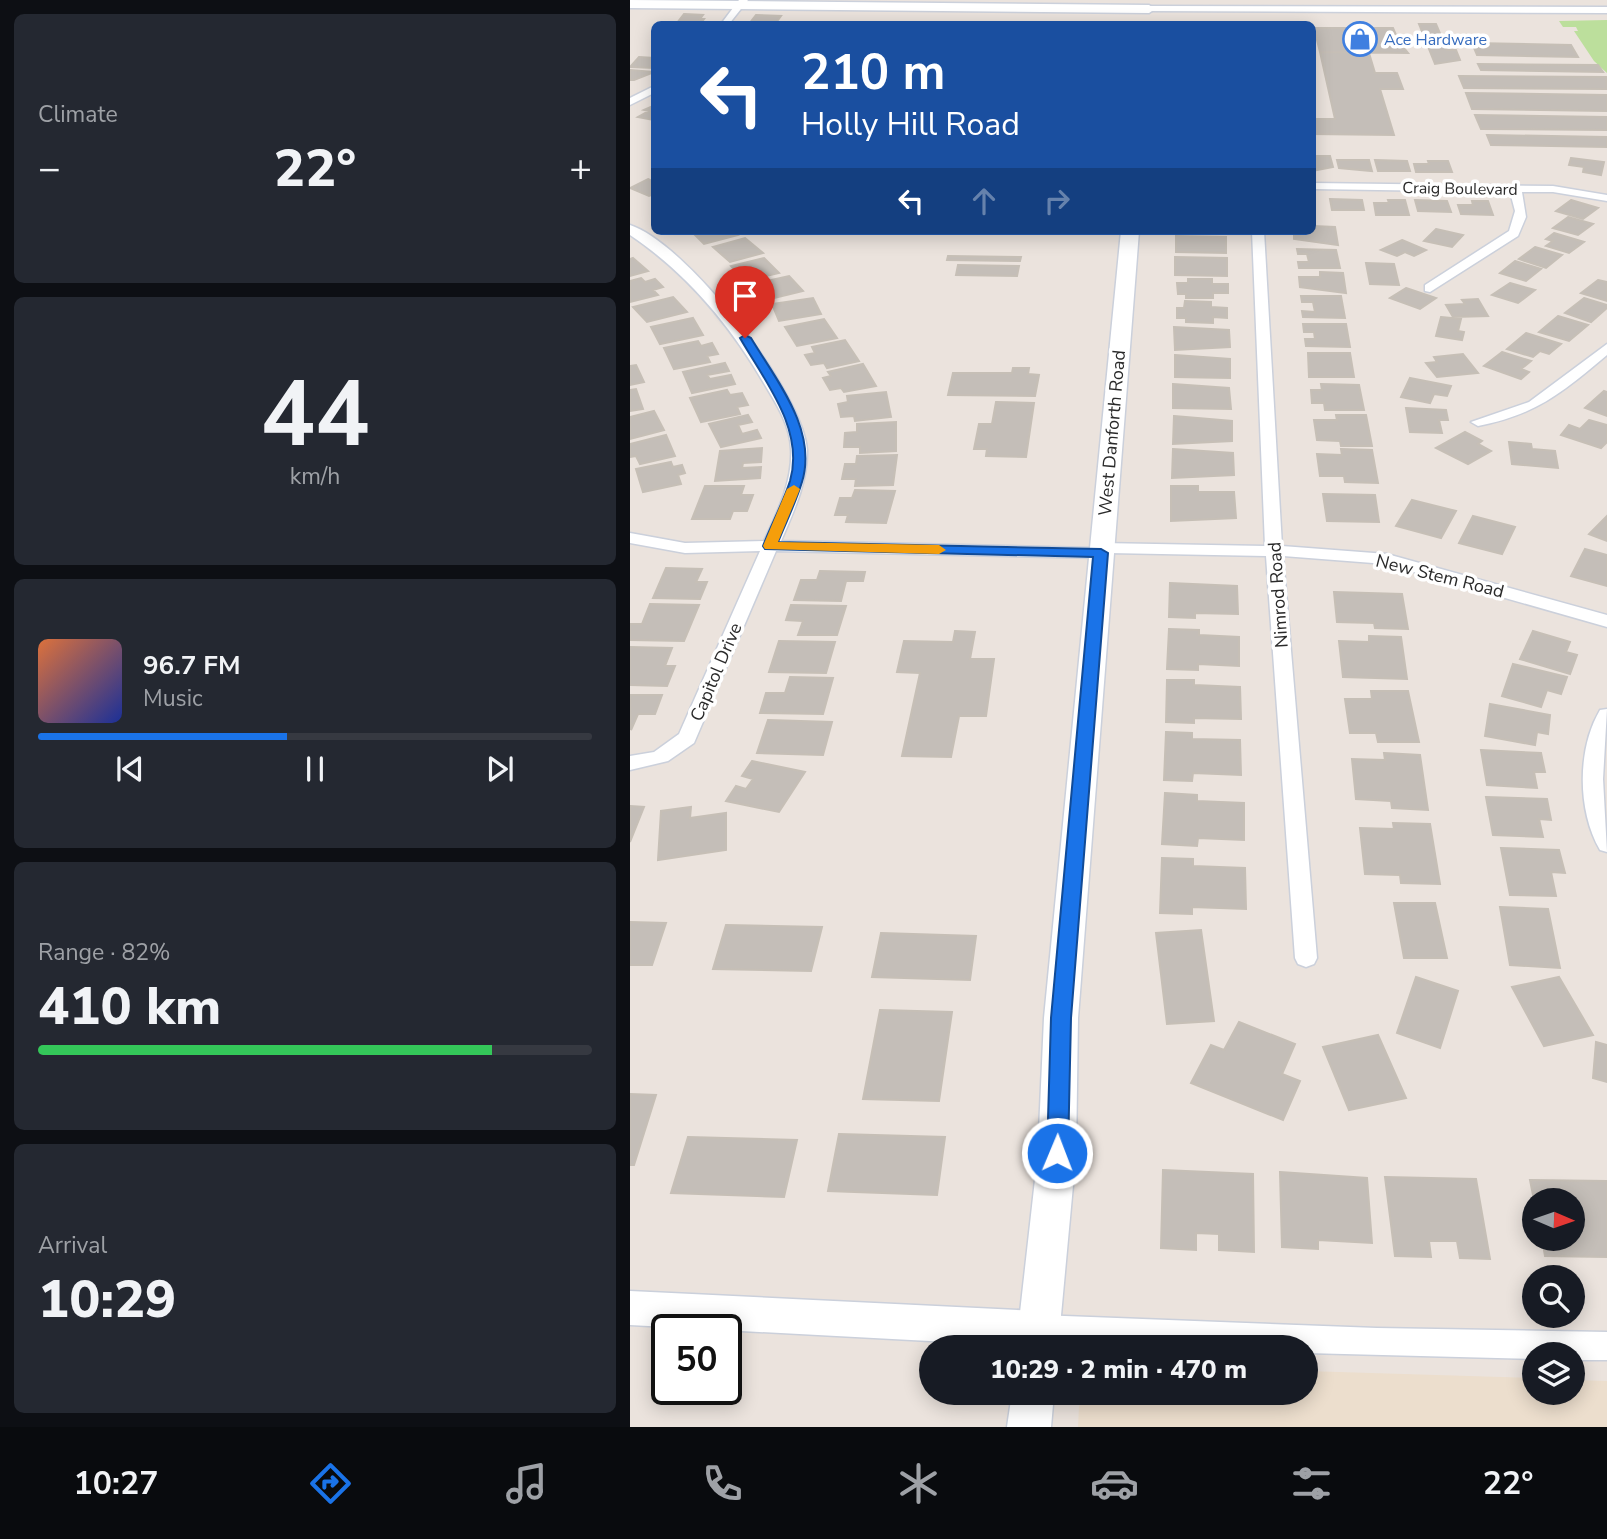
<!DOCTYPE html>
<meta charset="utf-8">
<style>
body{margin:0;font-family:"Nunito Sans",sans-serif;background:#242831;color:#f1f3f6;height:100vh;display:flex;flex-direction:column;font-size:26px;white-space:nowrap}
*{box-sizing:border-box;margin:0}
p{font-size:23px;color:#9ea1a6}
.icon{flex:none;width:38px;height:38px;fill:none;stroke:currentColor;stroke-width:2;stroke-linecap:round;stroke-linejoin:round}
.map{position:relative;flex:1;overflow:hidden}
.side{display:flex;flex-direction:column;gap:14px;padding:14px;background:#0d0f14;width:630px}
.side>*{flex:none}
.hud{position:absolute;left:21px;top:21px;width:665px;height:214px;border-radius:10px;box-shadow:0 4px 18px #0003;background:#1a4fa0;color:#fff;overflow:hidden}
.needle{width:46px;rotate:92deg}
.fabs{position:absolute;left:892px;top:1188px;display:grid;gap:14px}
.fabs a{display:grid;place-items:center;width:63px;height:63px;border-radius:50%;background:#171b24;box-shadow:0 4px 18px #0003;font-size:35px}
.speed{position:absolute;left:21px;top:1314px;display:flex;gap:14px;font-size:35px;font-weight:700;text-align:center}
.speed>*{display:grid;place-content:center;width:91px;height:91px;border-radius:50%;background:#171b24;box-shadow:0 4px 18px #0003;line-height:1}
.speed .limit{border:4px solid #111;border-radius:10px;background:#fff;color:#111}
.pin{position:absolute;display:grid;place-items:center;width:60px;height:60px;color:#fff;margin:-72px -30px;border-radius:50% 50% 50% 0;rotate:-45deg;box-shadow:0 0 7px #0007}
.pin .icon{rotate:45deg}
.me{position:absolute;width:77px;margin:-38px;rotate:1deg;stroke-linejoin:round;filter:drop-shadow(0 0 5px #0008)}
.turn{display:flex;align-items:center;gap:24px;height:147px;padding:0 35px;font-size:32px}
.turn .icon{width:91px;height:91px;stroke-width:2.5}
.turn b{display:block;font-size:49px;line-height:60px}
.lanes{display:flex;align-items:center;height:66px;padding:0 35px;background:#0003;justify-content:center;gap:35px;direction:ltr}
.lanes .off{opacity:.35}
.big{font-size:52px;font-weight:800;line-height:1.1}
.side .tile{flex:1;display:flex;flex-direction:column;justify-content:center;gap:10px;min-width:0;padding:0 24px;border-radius:10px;background:#242831}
.side .dial{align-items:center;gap:0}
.dial b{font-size:91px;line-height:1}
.song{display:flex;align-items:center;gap:21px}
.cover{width:84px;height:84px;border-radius:10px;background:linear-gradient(135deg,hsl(20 70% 55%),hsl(230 70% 35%))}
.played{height:7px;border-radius:4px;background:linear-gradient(90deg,#1a73e8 45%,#363941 45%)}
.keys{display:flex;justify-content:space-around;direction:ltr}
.heat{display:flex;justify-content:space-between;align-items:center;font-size:38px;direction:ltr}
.charge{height:10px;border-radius:5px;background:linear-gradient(90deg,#34c759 82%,#363941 0)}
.trip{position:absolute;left:289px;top:1335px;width:399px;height:70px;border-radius:35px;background:#171b24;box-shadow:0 4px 18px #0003;font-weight:800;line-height:70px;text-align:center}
.dock{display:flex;height:112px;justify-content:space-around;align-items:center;background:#090b0e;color:#9ea1a6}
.dock .icon{width:49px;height:49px}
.dock .on{color:#1a73e8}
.dock b{font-size:32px;color:#f1f3f6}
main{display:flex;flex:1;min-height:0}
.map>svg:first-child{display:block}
.education{fill:#ecdecd}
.green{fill:#bcdf9c}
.building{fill:#c4beb8;stroke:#c6bfb6;stroke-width:2}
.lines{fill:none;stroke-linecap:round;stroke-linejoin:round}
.minor-casing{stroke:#cbd0db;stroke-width:3}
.tertiary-casing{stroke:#cbd0db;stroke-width:3}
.secondary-casing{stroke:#cbd0db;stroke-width:3}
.minor{fill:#fff;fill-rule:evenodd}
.tertiary{fill:#fff;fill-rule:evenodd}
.secondary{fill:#fff;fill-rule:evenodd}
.route{fill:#1a73e8;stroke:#114b97;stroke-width:2}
.slow{fill:#f59e0b}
.labels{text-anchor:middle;stroke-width:7;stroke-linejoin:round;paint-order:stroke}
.far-shop-label{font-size:16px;fill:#366cbe;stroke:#fff;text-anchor:start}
.far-street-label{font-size:16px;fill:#2a2a2a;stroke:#fff}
.street-label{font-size:18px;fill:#2a2a2a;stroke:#fff}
</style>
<main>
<section class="side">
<div class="tile"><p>Climate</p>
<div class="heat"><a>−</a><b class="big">22°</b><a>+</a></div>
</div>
<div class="tile dial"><b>44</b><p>km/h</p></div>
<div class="tile">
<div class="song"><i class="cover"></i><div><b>96.7 FM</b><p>Music</p></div></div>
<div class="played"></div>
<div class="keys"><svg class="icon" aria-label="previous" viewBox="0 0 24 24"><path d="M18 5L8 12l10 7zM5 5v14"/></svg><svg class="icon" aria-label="pause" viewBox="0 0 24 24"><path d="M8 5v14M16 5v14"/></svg><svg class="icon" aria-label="next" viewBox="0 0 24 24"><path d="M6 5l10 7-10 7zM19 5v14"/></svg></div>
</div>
<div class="tile"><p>Range · 82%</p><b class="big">410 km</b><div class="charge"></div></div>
<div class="tile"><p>Arrival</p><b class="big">10:29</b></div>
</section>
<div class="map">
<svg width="977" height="1427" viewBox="0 0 977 1427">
<rect width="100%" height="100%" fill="#ebe3dd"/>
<path class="education" d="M676 1371 905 1378V1393H943V1380L977 1381V1427H448L449 1406 459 1393H676Z"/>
<path class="green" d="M977 20V73L964 61 944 31H948L946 27H933L929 21Z"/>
<path class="building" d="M54 14 73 15 70 19H74L71 23H47Z
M126 15 151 16 145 24H119Z
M789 24H806L817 50H826L830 60 805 64Z
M684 28H763L766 35H772L775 42H769L778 53 690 52Z
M842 43 941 45 948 57 847 55Z
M690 52 739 53 745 73H767L773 89H750L764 135 682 134V119H705Z
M9 57 24 58V68L0 67Z
M848 64 968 65 973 72 851 70Z
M0 70 24 72 4 80H0Z
M829 76 976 77 977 89 834 88Z
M836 93 977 95V111L842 109Z
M23 106 24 120 8 117 19 111 14 110Z
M845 115 977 117V130L851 129Z
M857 135 977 137V147L861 145Z
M682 156H700L703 167 682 171Z
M941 158 974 162 971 175 953 172 954 167 939 165Z
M707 160H739L742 171 709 168Z
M745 160 777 161 780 171H748Z
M798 161H818L822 172H786L784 164H799Z
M18 179 24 182V194L19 196 0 188Z
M700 199 732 200 734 210H702Z
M758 200H775L779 215H746L744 203H759Z
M785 200 817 201 821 212 788 211Z
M941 200 968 208 953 219 926 211Z
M842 201H858L863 215 831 214 828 205H843Z
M938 217 963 224 948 235 923 228Z
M683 226 705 227 708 245 664 239V231H682Z
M806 229 833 235 822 247 794 241Z
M61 231H104L108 235 74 244Z
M924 233 954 242 939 253 916 246 923 241 916 239Z
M546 236 596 237V253L546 252Z
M115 238 133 253 100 262 83 247Z
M772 240 796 250 784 256 775 252 767 256 751 250Z
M905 247 932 255 916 268 889 259Z
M667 249 706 250 710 268H669L668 262H679L677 254H668Z
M318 256 391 257 390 261 317 260Z
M545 257 597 258V276L545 275Z
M3 258 18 271 0 276V259Z
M134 258 149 273 115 281 101 266Z
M885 261 911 269 896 281 870 273Z
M736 263 764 264 769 285 740 284Z
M328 265 389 266 387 276 326 275Z
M690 272 713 273 716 293 670 287 669 277H690Z
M159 276 173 291 132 301 119 285Z
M11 278 15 282 25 279 33 287 23 290 28 295 0 302V281Z
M558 279H582V284H598V293H583V298H556V294H548L547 283H558Z
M968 280 977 282V301L951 293Z
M880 283 905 290 888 303 862 295Z
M776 288 806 298 790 309 760 298Z
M671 296H711L715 318 673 317 672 311 685 312 683 302H672Z
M43 297 57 312 17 322 3 307Z
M183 298 191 314 149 321 142 304Z
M954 298 977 305V308L961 322 935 313Z
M848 299 858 316 823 317 816 305 835 304 832 300Z
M555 301 581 302V307L597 308V318L583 317V323L556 322V318H547V308H554Z
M928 316 958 325 939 341 909 332Z
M811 317 831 319 828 331 834 332 832 340 806 336Z
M63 318 73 335 30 344 21 327Z
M194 319 207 338 167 346 155 327Z
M673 324H716L720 347 676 346 675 339H685L684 332H674Z
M544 327 599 330 600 347 545 350Z
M896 333 931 344 919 354 910 351 903 357 877 349Z
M215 340 229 361 197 368 194 363 181 365 175 355 185 353 182 347Z
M68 341 71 346 82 343 88 354 77 356 80 362 44 369 34 348Z
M872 352 901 361 891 369 899 372 891 379 854 366Z
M678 353H720L724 377H679Z
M833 354 848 373 807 377 796 363 807 362 804 357Z
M545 355 600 359V378L545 377Z
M95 363 99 371 77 375 80 379 101 375 105 384 62 393 53 372Z
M233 364 246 386 214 392 211 388 200 390 193 378 201 376 198 372Z
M6 365 14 382 0 385V366Z
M383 368H399L398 374 409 375 405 396 318 395 323 373H382Z
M780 378 821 386 817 396 804 394 800 403 771 397Z
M543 384 599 388 601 409 543 408Z
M691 384 729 385 734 410H695L694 403H682L681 390H692Z
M6 389 13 409 0 411V390Z
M97 390 100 395 112 393 118 405 107 407 110 414 71 422 60 398Z
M974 391 977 392V416L955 408Z
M256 392 261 417 225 421 224 416 211 417 208 404 218 402 217 396Z
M366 402 404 403 396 457 356 456 357 449H344L349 424H362Z
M776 408 816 410 818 420H809L812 433 780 432Z
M24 411 34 430 0 439V417Z
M118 415 122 422 108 425 112 434 127 430 131 438 91 447 79 424Z
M706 415H736L742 446H711L710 441 687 440 684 420H707Z
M544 416 602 421V441L543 444Z
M959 420 977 425V442L971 448 931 435 939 425 950 429Z
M266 422V451L230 453V447H214L215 433 227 432V424Z
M835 432 852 441 848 444 861 451 838 464 806 448Z
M36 435 45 456 10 464 6 456 0 457V444Z
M879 442 901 444 902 449 925 451 928 468 882 464Z
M132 448 131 462 113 463 112 468 131 467 130 478 85 481 90 451Z
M543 449 603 453 604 475 542 478Z
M711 449 742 450 748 483 715 482 714 476H690L687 454 712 455Z
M267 455 263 485 225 486 226 479H212L215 464H226L227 456Z
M41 462 43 467 52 465 55 473 48 475 51 484 13 492 6 469Z
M75 486H114L111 495H123L117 511H103L100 519H62Z
M541 486H568V492H604L606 518 541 521Z
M225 490 265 491 256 523 216 522 218 515H205L210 498H222Z
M693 494 745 495 749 522 697 521Z
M782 500 826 511 811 538 766 526Z
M843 516 885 527 872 554 829 543Z
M977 516V541L959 534Z
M955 549 977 555V586L941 576Z
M36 568 72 569 66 582H77L70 599 23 598Z
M190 571 235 572 233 581H216L211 601 164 600 171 580H187Z
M540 583 607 586 608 614 565 613V618L539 617Z
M704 592 772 594 778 629 745 628 744 623 707 622Z
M20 604 69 605 54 641 0 640V624H12Z
M161 605 216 606 207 635H168L173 621 156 620Z
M539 629 569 630V635L609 637V666L568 664V670L537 669Z
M325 631 345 632 340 659H364L356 716H329L321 757 272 756 290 673 267 672 274 641 323 642Z
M903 631 940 642 936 652 947 655 940 674 890 659Z
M739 636 771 637 777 679 713 677 709 641 739 642Z
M149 641 205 642 196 673 139 672Z
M0 647 42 648 35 666H45L37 686 0 685Z
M883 664 937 677 931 694 917 690 911 707 872 696Z
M160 677 203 678 193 714 130 713 136 693H155Z
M537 680H564V685L610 687 611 719 564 718V723L536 722Z
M741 691H778L789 742H748L746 733H720L715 699H742Z
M0 695H32L25 714H8L1 730Z
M860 704 920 715 918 734 907 732 905 745 855 736Z
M138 720 202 722 193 755 127 753Z
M536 732 562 733V739L610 740 611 775 563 773 562 781 534 780Z
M851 750 911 753 915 772H904L907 788 857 785Z
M754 753 790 755 798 810 762 808 761 801 726 799 722 759 755 760Z
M122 761 175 772 149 812 96 801 106 786 116 789 123 779 112 776Z
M535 793 567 795V801L614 803V840L568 838 567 846 532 844Z
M856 797 917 799 921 820 909 819 913 837 863 835Z
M0 806 14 807 0 842Z
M61 807 60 818 96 813V850L28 860 31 811Z
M763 823 800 824 810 884 771 883 770 875 735 874 730 828 764 829Z
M871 848 929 850 935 873 921 872 926 896 880 895Z
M532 858 563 859V866L615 868 616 909 562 907V914L530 913Z
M764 903H805L817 958H774Z
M870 907 918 909 930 968 880 965Z
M0 922 36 923 22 965H0Z
M96 925 192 927 181 971 83 969Z
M571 930 584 1021 537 1024 526 933Z
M251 933 346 936 340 980 242 977Z
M786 977 828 991 810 1048 767 1033Z
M929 977 963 1035 914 1046 882 987Z
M250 1010 322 1012 309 1101 233 1099Z
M609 1022 665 1044 652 1074 670 1081 653 1120 561 1083 581 1045 594 1050Z
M748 1035 776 1098 719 1110 693 1047Z
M966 1042 977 1045V1082L963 1078Z
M0 1094 26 1095 4 1165H0Z
M209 1134 315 1137 307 1195 198 1191Z
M58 1137 167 1140 154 1197 41 1193Z
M533 1170 623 1174 624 1252 589 1250V1234L566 1233V1250L531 1248Z
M650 1172 737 1178 742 1243 688 1240V1249L652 1247Z
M755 1177 846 1179 860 1259 830 1258 827 1241H799L801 1257 765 1256Z
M900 1180 977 1181V1257L915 1256 912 1239H943V1200H905V1205Z"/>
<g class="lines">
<g class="minor-casing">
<path id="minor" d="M109 0H118L99 24H91Z
M24 86V93L0 105V98Z
M682 183 923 186 977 195V201L923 192H892L896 217 888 236 800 292 795 291V285L879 231 885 211 880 192 682 189Z
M0 225C56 243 173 392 177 450 178 482 163 513 151 541L463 548 471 543 635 546 622 231H634L652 546 757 554 977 615V627L756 564 653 556 687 958 684 964 676 967 668 964 665 958 636 556 479 553 471 558 146 551 64 743 38 761 0 770V756L24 752 49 734 130 551 55 553 0 543V533L55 543 134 541C147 513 163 481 161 449 160 425 147 405 135 385 100 325 58 274 0 235Z
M977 344V355C933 392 906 415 848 426L841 422 899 402Z
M977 709 973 779 977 852 970 850C947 810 947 749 970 710Z
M409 1315 747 1328 977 1332V1360H943V1354H905V1359L676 1353V1348H526L409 1343 399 1339 395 1329 399 1319Z"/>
</g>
<g class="tertiary-casing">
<path id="tertiary" d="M519 6 977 7V13L515 11V7Z
M0 1291 409 1311 422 1316 427 1329 422 1342 409 1347 0 1325Z"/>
</g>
<g class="secondary-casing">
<path id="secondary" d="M0 0 519 5 525 9 519 13 0 8Z
M491 231H509L448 1018 446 1153 428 1348H386L408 1153 414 1018Z
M382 1393H424L421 1427H377Z"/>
</g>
<use href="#minor" class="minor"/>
<use href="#tertiary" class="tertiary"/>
<use href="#secondary" class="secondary"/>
</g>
<path class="route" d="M115 335 121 338C146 380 188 430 172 482 166 502 156 522 148 542L471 549 478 553 441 1018 438 1153 435 1159 427 1162 420 1159 417 1153 421 1018 463 557 135 549 133 546C141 525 153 503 160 481 175 429 134 380 110 338Z"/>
<path class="slow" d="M164 485 170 489 148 542 309 545 316 550 309 554 135 549 133 546 157 489Z"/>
<defs>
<g id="shop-ring" transform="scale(1.75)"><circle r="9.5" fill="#fff" stroke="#3f7fe0" stroke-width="1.5"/><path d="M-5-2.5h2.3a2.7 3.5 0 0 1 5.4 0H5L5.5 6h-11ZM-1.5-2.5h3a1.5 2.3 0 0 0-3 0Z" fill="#3f7fe0"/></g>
</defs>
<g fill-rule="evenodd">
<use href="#shop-ring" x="730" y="39"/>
</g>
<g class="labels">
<g class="far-shop-label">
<text x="754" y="45">Ace Hardware</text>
</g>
<g class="far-street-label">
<text transform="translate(830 188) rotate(1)" y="6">Craig Boulevard</text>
</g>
<g class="street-label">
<text transform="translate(482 433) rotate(-85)" y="6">West Danforth Road</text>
<text transform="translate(810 576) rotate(14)" y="6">New Stem Road</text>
<text transform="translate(648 595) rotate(-94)" y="6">Nimrod Road</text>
<text transform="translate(86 672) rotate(-67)" y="6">Capitol Drive</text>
</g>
</g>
</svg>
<div class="fabs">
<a><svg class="needle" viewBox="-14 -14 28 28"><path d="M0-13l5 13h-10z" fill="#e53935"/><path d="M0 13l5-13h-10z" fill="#9ea1a6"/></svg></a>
<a><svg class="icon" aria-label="search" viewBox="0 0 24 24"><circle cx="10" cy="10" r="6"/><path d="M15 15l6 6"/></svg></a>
<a><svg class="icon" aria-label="layers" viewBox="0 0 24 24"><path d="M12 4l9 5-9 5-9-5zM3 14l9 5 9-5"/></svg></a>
</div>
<div class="speed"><div class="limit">50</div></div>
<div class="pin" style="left:115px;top:338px;background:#d93025"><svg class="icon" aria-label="arrive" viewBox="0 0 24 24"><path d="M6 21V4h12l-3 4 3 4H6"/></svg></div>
<svg class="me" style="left:427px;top:1153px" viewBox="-20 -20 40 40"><circle r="17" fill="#1a73e8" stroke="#fff" stroke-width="3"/><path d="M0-11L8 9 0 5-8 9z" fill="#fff"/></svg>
<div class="trip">10:29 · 2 min · 470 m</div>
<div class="hud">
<div class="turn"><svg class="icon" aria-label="left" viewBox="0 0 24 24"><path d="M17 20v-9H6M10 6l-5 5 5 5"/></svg><div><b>210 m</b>Holly Hill Road</div></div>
<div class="lanes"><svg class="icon" aria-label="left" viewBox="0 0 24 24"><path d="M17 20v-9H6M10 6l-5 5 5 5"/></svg><svg class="icon off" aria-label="ahead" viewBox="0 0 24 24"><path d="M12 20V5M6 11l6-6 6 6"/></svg><svg class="icon off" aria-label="right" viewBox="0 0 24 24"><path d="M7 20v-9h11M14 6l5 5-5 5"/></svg></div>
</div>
</div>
</main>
<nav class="dock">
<b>10:27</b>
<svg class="icon on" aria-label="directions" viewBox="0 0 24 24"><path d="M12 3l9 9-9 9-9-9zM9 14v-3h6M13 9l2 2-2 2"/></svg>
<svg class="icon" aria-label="music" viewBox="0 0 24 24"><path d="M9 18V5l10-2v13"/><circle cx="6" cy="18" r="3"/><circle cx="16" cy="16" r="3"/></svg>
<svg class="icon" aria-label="phone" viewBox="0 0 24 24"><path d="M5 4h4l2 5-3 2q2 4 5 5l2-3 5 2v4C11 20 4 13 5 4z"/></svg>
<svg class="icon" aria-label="climate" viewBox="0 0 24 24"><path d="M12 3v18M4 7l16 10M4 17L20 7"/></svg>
<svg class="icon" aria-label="car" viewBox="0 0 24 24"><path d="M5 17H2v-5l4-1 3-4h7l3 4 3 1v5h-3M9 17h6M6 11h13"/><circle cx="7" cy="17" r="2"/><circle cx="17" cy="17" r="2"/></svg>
<svg class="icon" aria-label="filters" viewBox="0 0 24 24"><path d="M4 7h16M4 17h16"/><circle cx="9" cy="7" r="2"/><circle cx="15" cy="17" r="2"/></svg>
<b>22°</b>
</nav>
